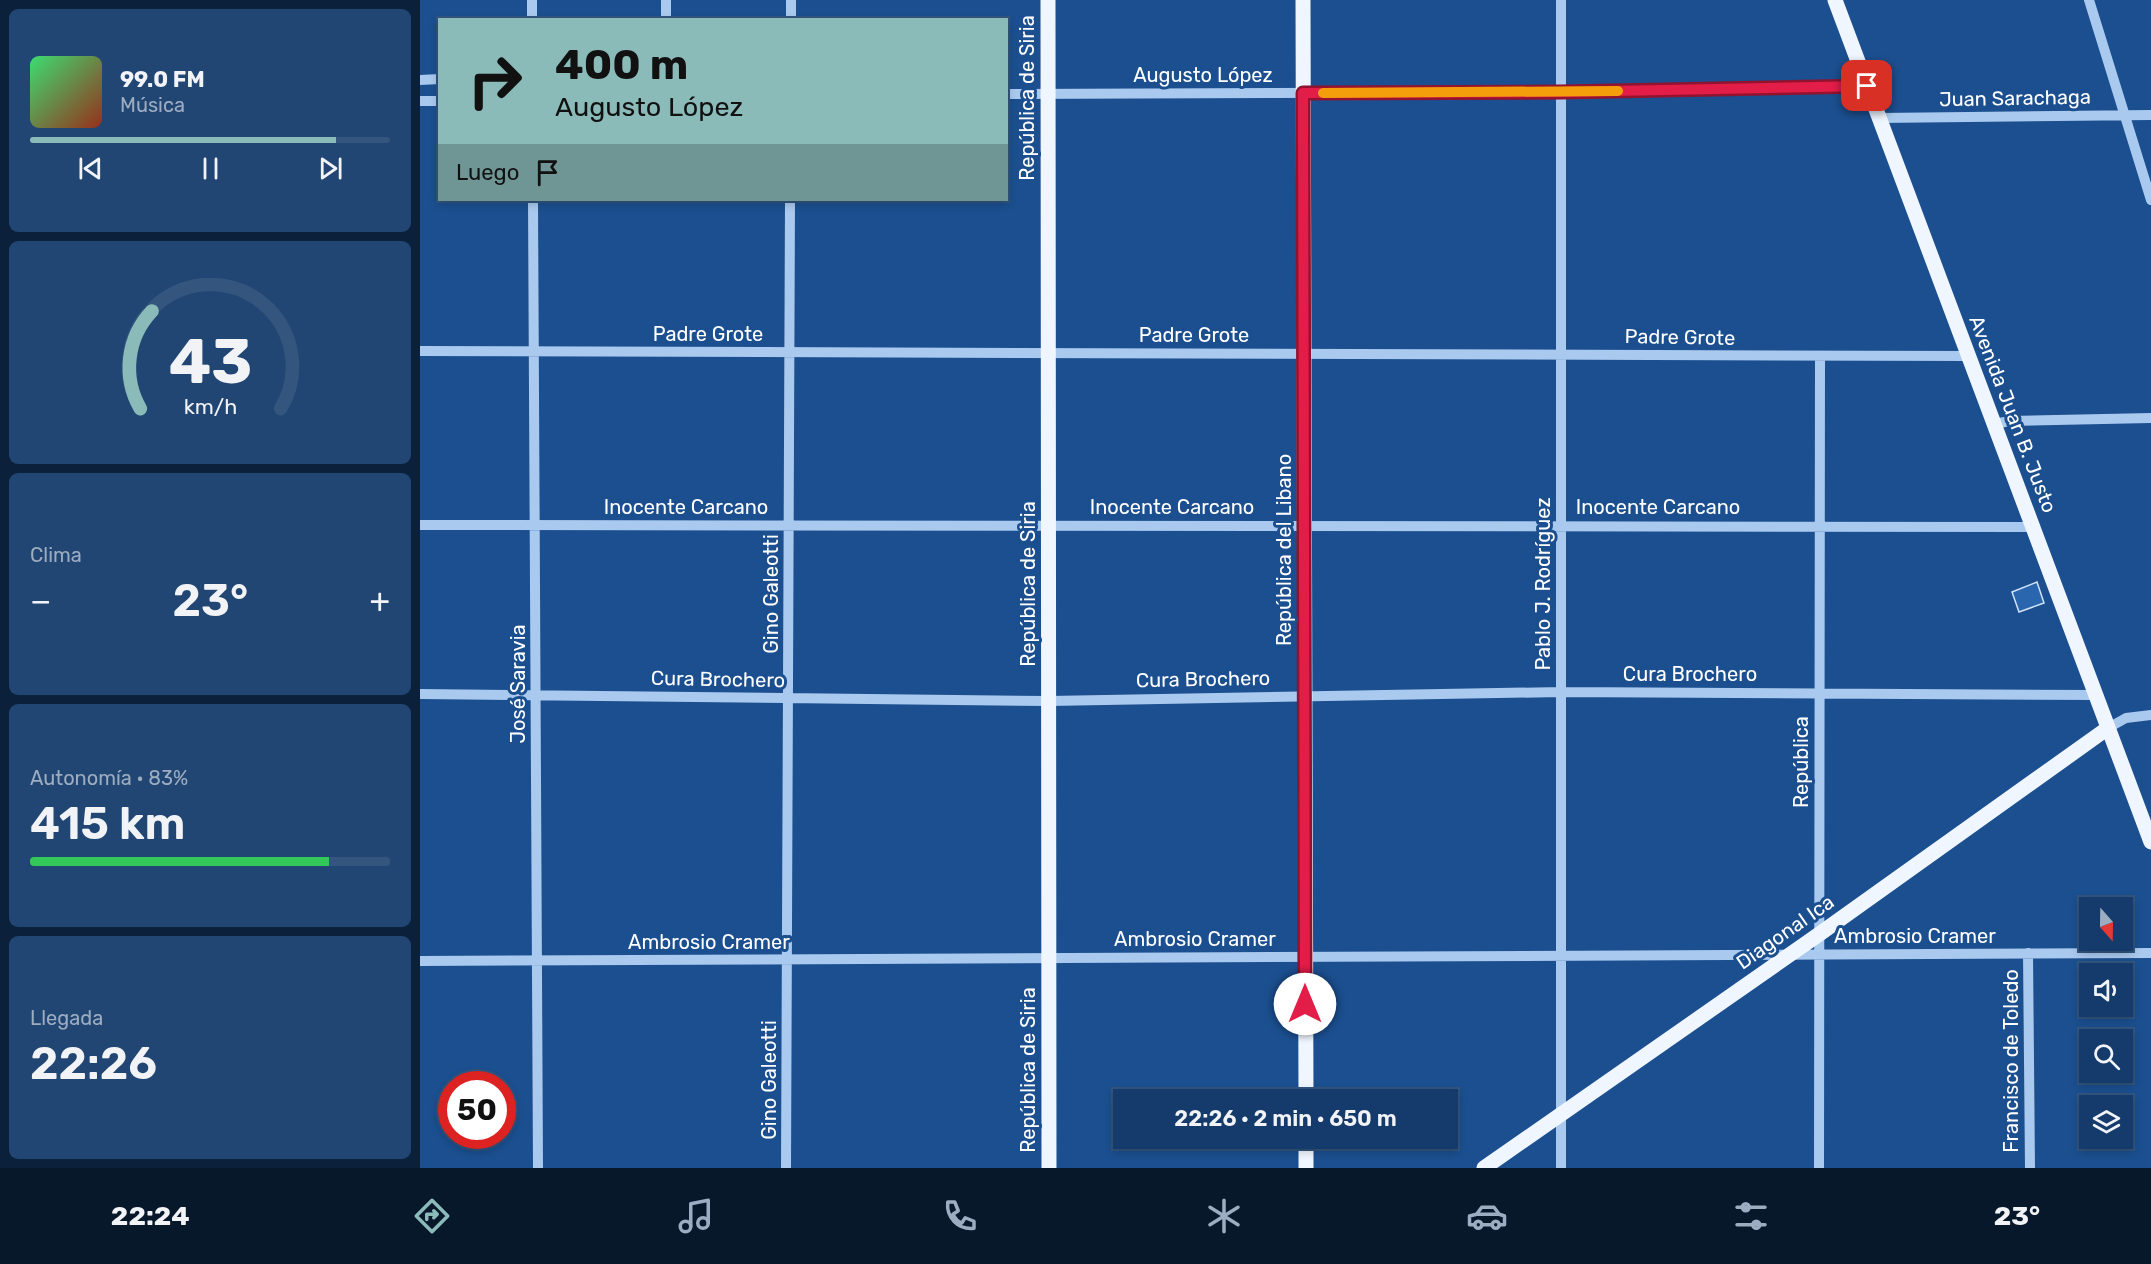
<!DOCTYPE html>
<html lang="es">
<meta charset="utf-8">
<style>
body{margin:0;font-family:Rubik,sans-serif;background:#214673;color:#f1f3f6;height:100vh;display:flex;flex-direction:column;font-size:22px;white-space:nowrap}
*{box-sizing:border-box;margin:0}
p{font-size:20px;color:#9dadc1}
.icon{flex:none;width:33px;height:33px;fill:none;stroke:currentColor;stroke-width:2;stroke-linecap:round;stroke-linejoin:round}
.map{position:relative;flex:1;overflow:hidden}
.sheet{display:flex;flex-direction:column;gap:9px;padding:9px;background:#0b203b;width:420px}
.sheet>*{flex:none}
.banner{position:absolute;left:18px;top:18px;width:570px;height:183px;border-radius:0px;box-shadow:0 3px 9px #0003,0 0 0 2px #33557e;background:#8bbbb9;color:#111;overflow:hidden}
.needle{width:39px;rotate:160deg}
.tools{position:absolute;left:1659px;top:897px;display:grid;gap:12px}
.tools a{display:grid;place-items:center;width:54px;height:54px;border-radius:0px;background:#143b6b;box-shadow:0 3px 9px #0003,0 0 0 2px #33557e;font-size:30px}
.speed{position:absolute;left:18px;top:1071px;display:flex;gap:12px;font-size:30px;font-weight:700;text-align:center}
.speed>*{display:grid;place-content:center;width:78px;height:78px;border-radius:50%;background:#143b6b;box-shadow:0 3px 9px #0003,0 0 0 2px #33557e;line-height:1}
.speed .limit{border:9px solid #d22;background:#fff;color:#111}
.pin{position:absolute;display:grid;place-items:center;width:51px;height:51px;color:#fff;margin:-26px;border-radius:12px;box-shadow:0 3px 9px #0006}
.me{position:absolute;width:66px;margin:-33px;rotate:0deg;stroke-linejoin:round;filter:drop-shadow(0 0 4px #0008)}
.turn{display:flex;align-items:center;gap:21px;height:126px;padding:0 18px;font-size:27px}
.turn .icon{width:78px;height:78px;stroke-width:2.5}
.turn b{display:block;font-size:42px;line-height:51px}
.then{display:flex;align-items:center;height:57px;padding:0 18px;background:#0003;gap:12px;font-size:22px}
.big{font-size:45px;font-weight:600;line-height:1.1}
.sheet .card{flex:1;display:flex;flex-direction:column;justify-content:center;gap:9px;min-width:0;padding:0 21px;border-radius:9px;background:#214673}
.sheet .dial{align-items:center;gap:0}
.dial svg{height:156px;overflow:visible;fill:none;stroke:#33557e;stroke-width:7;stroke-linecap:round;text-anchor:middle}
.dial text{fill:#f1f3f6;stroke:none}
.song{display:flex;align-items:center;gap:18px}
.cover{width:72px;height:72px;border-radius:9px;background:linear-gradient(135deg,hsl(140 70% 55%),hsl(10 70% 35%))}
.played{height:6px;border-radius:3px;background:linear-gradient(90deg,#8bbbb9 85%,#33557e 85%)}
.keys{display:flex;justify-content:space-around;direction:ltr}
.heat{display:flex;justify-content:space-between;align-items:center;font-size:33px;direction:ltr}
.charge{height:9px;border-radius:4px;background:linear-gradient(90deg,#34c759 83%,#33557e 0)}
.trip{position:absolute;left:693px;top:1089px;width:345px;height:60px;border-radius:0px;background:#143b6b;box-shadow:0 3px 9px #0003,0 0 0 2px #33557e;font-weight:600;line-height:60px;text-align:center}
.menu{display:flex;height:96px;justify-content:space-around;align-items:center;background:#08182b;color:#9dadc1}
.menu .icon{width:42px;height:42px}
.menu .on{color:#8bbbb9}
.menu b{font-size:27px;color:#f1f3f6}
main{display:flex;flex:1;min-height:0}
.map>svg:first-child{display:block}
.building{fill:#2a66ad;stroke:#cfe3fa;stroke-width:1.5}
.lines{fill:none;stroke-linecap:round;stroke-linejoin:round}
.minor{stroke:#a9c9ee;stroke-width:10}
.major{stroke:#f0f6ff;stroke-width:15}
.route-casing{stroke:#92132f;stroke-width:15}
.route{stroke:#e11d48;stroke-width:10}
.slow{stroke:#f59e0b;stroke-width:10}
.labels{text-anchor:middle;stroke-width:6;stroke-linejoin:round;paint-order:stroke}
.street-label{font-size:20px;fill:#fff;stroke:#1b4f8f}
</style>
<main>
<section class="sheet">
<div class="card">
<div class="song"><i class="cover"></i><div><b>99.0 FM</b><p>Música</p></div></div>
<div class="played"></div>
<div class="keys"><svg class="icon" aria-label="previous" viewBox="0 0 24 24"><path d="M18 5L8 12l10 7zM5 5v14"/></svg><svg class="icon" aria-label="pause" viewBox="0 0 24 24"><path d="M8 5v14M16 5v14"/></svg><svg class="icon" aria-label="next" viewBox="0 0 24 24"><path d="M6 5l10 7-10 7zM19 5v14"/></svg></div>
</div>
<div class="card dial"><svg viewBox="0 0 100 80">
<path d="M14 69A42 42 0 1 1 86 69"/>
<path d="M14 69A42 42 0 0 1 20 19" stroke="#8bbbb9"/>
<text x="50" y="56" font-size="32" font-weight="700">43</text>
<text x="50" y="72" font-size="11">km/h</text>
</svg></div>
<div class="card"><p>Clima</p>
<div class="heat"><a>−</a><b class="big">23°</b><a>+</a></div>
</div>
<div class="card"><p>Autonomía · 83%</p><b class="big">415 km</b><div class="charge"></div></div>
<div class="card"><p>Llegada</p><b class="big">22:26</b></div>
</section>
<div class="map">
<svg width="1731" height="1168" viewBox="0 0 1731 1168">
<rect width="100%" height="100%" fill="#1b4f8f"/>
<path class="building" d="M1617 582 1624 603 1599 612 1592 592Z"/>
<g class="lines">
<path class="minor" d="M112 0V20
M1141 0V1168
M1669 0 1731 200
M246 20V0
M371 20V0
M0 80 20 79
M586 94 1141 92 1447 86
M0 101H20
M1459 118 1731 115
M113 200 118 1168
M0 351 1548 356
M1574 424 1590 421 1731 418
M0 525 1613 527
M0 694 629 701 1141 692 1675 695
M1688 728 1706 718 1731 715
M1608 953 1610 1168
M0 961 1731 953
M366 1168 370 200
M1399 1168 1400 357"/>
<path class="major" d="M628 0 629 1168
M883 0 886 1100
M1415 0 1731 842
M886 1138V1168
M1064 1168 1398 935 1688 728"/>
</g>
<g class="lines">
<g class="route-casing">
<path id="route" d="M885 1004 883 93 1141 92 1447 86"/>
</g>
<use href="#route" class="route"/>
<path class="slow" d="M903 93 1198 91"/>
</g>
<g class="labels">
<g class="street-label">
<text x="783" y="82">Augusto López</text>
<text transform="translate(607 98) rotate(-90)" y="7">República de Siria</text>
<text transform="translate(1595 98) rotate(-1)" y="7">Juan Sarachaga</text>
<text x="288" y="341">Padre Grote</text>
<text x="774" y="342">Padre Grote</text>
<text transform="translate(1260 337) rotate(1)" y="7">Padre Grote</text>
<text transform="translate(1593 414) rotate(69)" y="7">Avenida Juan B. Justo</text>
<text x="266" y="514">Inocente Carcano</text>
<text x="752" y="514">Inocente Carcano</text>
<text x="1238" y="514">Inocente Carcano</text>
<text transform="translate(864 550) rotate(-90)" y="7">República del Libano</text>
<text transform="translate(608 584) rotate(-90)" y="7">República de Siria</text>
<text transform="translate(1123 584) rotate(-90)" y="7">Pablo J. Rodríguez</text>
<text transform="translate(351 594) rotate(-90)" y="7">Gino Galeotti</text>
<text x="1270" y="681">Cura Brochero</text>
<text transform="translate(298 679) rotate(1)" y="7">Cura Brochero</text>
<text transform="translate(783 679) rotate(-1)" y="7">Cura Brochero</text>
<text transform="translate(98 684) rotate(-90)" y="7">José Saravia</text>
<text transform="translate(1381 762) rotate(-90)" y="7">República</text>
<text transform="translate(1365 932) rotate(-35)" y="7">Diagonal Ica</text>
<text x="1495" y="943">Ambrosio Cramer</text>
<text x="775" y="946">Ambrosio Cramer</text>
<text x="289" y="949">Ambrosio Cramer</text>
<text transform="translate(1591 1061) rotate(-90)" y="7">Francisco de Toledo</text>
<text transform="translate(608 1070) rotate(-90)" y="7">República de Siria</text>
<text transform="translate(349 1080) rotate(-90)" y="7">Gino Galeotti</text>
</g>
</g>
</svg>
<div class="tools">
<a><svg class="needle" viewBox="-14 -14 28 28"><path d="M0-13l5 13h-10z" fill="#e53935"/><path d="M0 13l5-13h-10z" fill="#9dadc1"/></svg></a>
<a><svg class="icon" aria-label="sound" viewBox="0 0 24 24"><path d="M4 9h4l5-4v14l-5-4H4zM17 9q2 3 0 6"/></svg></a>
<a><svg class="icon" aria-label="search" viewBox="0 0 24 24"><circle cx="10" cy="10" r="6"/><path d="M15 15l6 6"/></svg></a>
<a><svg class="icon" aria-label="layers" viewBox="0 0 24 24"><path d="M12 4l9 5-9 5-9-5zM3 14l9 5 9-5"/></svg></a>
</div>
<div class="speed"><div class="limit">50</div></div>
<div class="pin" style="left:1447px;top:86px;background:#d93025"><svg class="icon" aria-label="arrive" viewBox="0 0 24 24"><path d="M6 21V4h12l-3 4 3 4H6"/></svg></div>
<svg class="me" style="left:885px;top:1004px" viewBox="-20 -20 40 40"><circle r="19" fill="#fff"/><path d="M0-13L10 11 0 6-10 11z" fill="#e11d48"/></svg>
<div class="trip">22:26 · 2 min · 650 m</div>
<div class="banner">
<div class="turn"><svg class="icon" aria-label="right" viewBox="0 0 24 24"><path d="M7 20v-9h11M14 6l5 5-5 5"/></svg><div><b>400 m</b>Augusto López</div></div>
<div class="then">Luego<svg class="icon" aria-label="arrive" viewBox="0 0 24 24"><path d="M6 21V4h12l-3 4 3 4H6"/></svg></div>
</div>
</div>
</main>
<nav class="menu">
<b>22:24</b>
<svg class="icon on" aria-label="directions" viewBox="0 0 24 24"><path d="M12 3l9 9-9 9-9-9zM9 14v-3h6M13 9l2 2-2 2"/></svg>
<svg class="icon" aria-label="music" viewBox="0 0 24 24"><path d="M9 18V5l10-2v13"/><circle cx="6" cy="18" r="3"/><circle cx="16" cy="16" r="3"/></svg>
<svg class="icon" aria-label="phone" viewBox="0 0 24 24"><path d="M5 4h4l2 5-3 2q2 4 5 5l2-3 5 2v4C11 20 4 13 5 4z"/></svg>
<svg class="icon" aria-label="climate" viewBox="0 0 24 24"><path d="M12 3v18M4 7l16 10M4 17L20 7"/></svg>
<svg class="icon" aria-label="car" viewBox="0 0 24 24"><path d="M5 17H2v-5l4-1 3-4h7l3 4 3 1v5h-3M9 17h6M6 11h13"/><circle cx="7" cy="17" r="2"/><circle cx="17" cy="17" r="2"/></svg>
<svg class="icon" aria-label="filters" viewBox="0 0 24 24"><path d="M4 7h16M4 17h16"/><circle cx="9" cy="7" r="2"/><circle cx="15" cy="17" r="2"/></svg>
<b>23°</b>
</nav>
